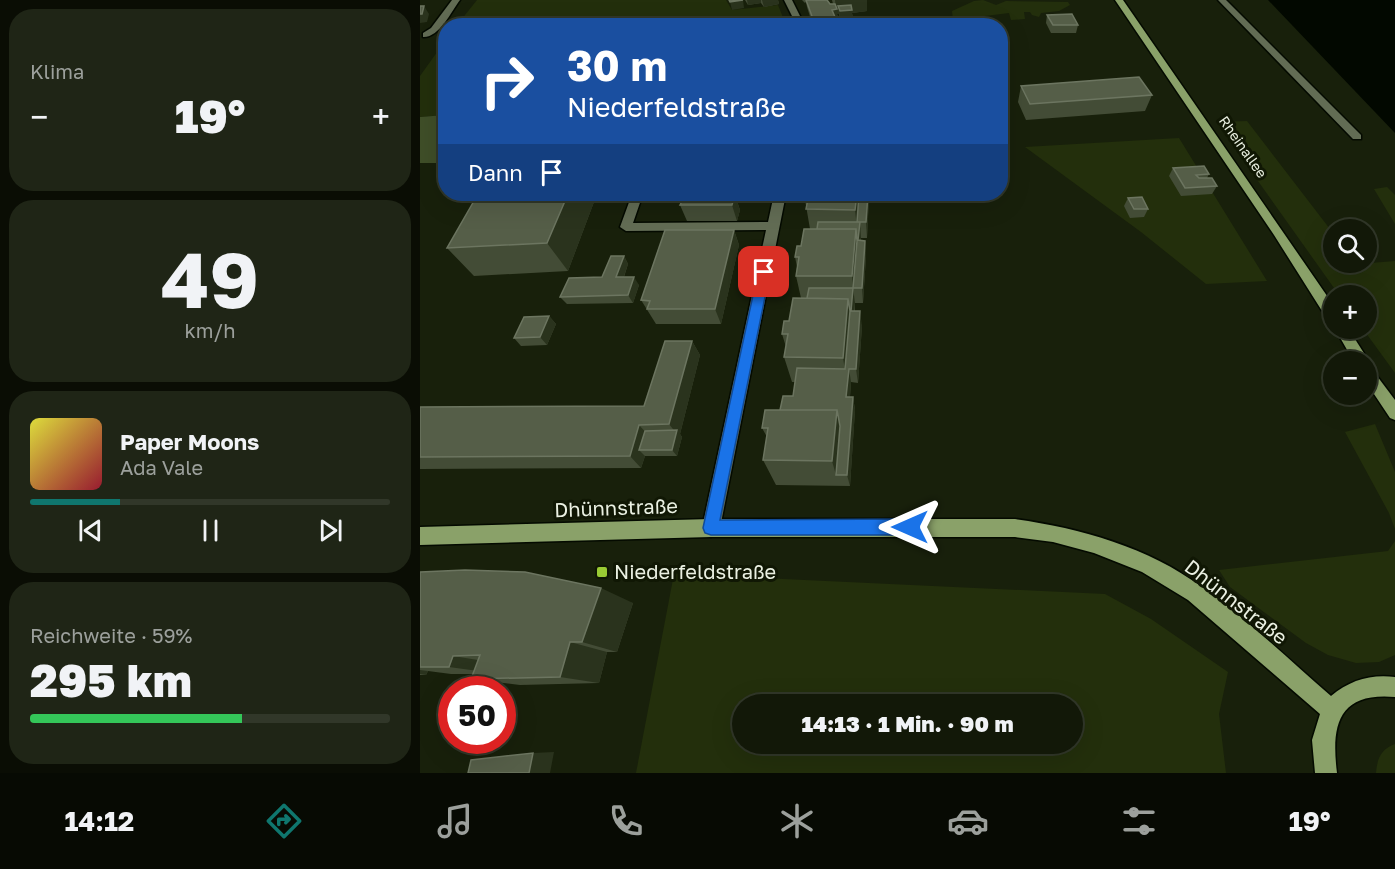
<!DOCTYPE html>
<html lang="de">
<meta charset="utf-8">
<style>
body{margin:0;font-family:"Golos Text",sans-serif;background:#1f2516;color:#f1f3f6;height:100vh;display:flex;flex-direction:column;font-size:22px;white-space:nowrap}
*{box-sizing:border-box;margin:0}
p{font-size:20px;color:#9ca09c}
.icon{flex:none;width:33px;height:33px;fill:none;stroke:currentColor;stroke-width:2;stroke-linecap:round;stroke-linejoin:round}
.map{position:relative;flex:1;overflow:hidden}
.details{display:flex;flex-direction:column;gap:9px;padding:9px;background:#0a0d04;width:420px}
.details>*{flex:none}
.hud{position:absolute;left:18px;top:18px;width:570px;height:183px;border-radius:24px;box-shadow:0 6px 24px #0002,0 0 0 2px #313729;background:#1a4fa0;color:#fff;overflow:hidden}
.controls{position:absolute;left:903px;top:219px;display:grid;gap:12px}
.controls a{display:grid;place-items:center;width:54px;height:54px;border-radius:50%;background:#121808;box-shadow:0 6px 24px #0002,0 0 0 2px #313729;font-size:30px}
.speed{position:absolute;left:18px;top:676px;display:flex;gap:12px;font-size:30px;font-weight:700;text-align:center}
.speed>*{display:grid;place-content:center;width:78px;height:78px;border-radius:50%;background:#121808;box-shadow:0 6px 24px #0002,0 0 0 2px #313729;line-height:1}
.speed .limit{border:9px solid #d22;background:#fff;color:#111}
.pin{position:absolute;display:grid;place-items:center;width:51px;height:51px;color:#fff;margin:-26px;border-radius:12px;box-shadow:0 3px 9px #0006}
.me{position:absolute;width:66px;margin:-33px;rotate:270deg;stroke-linejoin:round;filter:drop-shadow(0 0 4px #0008)}
.turn{display:flex;align-items:center;gap:21px;height:126px;padding:0 30px;font-size:27px}
.turn .icon{width:78px;height:78px;stroke-width:2.5}
.turn b{display:block;font-size:42px;line-height:51px}
.then{display:flex;align-items:center;height:57px;padding:0 30px;background:#0003;gap:12px;font-size:22px}
.big{font-size:45px;font-weight:800;line-height:1.1}
.details .widget{flex:1;display:flex;flex-direction:column;justify-content:center;gap:9px;min-width:0;padding:0 21px;border-radius:24px;background:#1f2516}
.details .dial{align-items:center;gap:0}
.dial b{font-size:78px;line-height:1}
.song{display:flex;align-items:center;gap:18px}
.cover{width:72px;height:72px;border-radius:9px;background:linear-gradient(135deg,hsl(60 70% 55%),hsl(350 70% 35%))}
.played{height:6px;border-radius:3px;background:linear-gradient(90deg,#0f766e 25%,#313729 25%)}
.keys{display:flex;justify-content:space-around;direction:ltr}
.heat{display:flex;justify-content:space-between;align-items:center;font-size:33px;direction:ltr}
.charge{height:9px;border-radius:4px;background:linear-gradient(90deg,#34c759 59%,#313729 0)}
.trip{position:absolute;left:312px;top:694px;width:351px;height:60px;border-radius:30px;background:#121808;box-shadow:0 6px 24px #0002,0 0 0 2px #313729;font-weight:800;line-height:60px;text-align:center}
.dock{display:flex;height:96px;justify-content:space-around;align-items:center;background:#070a03;color:#9ca09c}
.dock .icon{width:42px;height:42px}
.dock .selected{color:#0f766e}
.dock b{font-size:27px;color:#f1f3f6}
main{display:flex;flex:1;min-height:0}
.map>svg:first-child{display:block}
.green{fill:#232f0c;fill-rule:evenodd}
.forest{fill:#3f4e28}
.water{fill:#020800}
.lines{fill:none;stroke-linecap:round;stroke-linejoin:round}
.minor-casing{stroke:#040a00;stroke-width:3}
.major-casing{stroke:#040a00;stroke-width:3}
.minor{fill:#626c54;fill-rule:evenodd}
.major{fill:#8aa169;fill-rule:evenodd}
.wall{fill:#434c36}
.shaded-wall{fill:#2a331d}
.building{fill:#555e48;stroke:#6c7560;stroke-width:1.5}
.route{fill:#1a73e8;stroke:#114b97;stroke-width:1.5}
.poi-dot{fill:#9acb34;stroke:#101704;stroke-width:2}
.labels{text-anchor:middle;stroke-width:6;stroke-linejoin:round;paint-order:stroke}
.far-street-label{font-size:14px;fill:#eaf0e2;stroke:#101704}
.near-street-label{font-size:20px;fill:#eaf0e2;stroke:#101704}
.near-poi-label{font-size:20px;fill:#eaf0e2;stroke:#101704;text-anchor:start}
</style>
<main>
<section class="details">
<div class="widget"><p>Klima</p>
<div class="heat"><a>−</a><b class="big">19°</b><a>+</a></div>
</div>
<div class="widget dial"><b>49</b><p>km/h</p></div>
<div class="widget">
<div class="song"><i class="cover"></i><div><b>Paper Moons</b><p>Ada Vale</p></div></div>
<div class="played"></div>
<div class="keys"><svg class="icon" aria-label="previous" viewBox="0 0 24 24"><path d="M18 5L8 12l10 7zM5 5v14"/></svg><svg class="icon" aria-label="pause" viewBox="0 0 24 24"><path d="M8 5v14M16 5v14"/></svg><svg class="icon" aria-label="next" viewBox="0 0 24 24"><path d="M6 5l10 7-10 7zM19 5v14"/></svg></div>
</div>
<div class="widget"><p>Reichweite · 59%</p><b class="big">295 km</b><div class="charge"></div></div>
</section>
<div class="map">
<svg width="975" height="773" viewBox="0 0 975 773">
<rect width="100%" height="100%" fill="#18200b"/>
<path class="green" d="M57 0H306L312 10 358 5 366 25H37Z
M563 0 576 5 586 1 648 2 650 5 639 11 621 13 619 17 612 15 610 12H604L605 19 591 20 589 13 533 20 532 11 554 1Z
M25 41V115L0 117V76Z
M827 121 913 233 914 262 938 264 975 261V373L943 329 946 328V296L919 295 796 122Z
M759 138 847 281 786 284 721 232 605 147Z
M967 187 975 195V224L954 189Z
M955 424 975 472V529L969 513 925 432Z
M975 541V655L959 662 936 663 908 655 886 643 810 587 799 570 968 551Z
M254 574 685 594 731 619 808 672 799 714 806 773H216ZM322 705H652V744H322Z
M975 744V773H956C957 759 961 749 975 744Z"/>
<path class="forest" d="M25 115V163H0V117Z"/>
<path class="water" d="M848 0H975V133Z"/>
<g class="lines">
<g class="minor-casing">
<path id="minor" d="M32 0H40C31 12 19 38 3 37V33L11 28Z
M364 0H372L385 26H377Z
M798 0H806L941 135V139H933Z
M212 194H223L213 223 348 222 354 194H366L300 528 297 534 291 537 285 534 282 528 346 230 206 231 200 227Z"/>
</g>
<g class="major-casing">
<path id="major" d="M695 0H703L914 306V323L909 322 854 235Z
M914 327 928 328 947 358 948 364 975 400V420L970 418 946 382V362H934Z
M291 519H595C660 528 728 547 782 587 827 619 869 660 911 696 930 680 951 674 975 677V697C918 692 911 725 917 773H895L892 740 900 714 768 600 722 572 674 553 633 542 595 537H291L0 545V527Z"/>
</g>
<use href="#minor" class="minor"/>
<use href="#major" class="major"/>
</g>
<path class="wall" d="M325 0H358L359 4 344 7 341 3 328 5Z
M382 0H407L410 4H413L412 0H447V11L432 13 433 18 420 19 419 14H417L418 17 415 18 416 25 393 26 387 7 386 2 385 3Z
M627 15 658 25 656 33H631L626 23Z
M601 86 732 95 725 111 606 120 598 102Z
M580 102 583 110 582 119H580Z
M753 168 789 174 787 178 797 186 792 194 761 196 749 176Z
M58 194H177L148 271 54 276 27 248Z
M384 194H449L447 238H441V240L445 241 446 256 443 303H435V311L442 326 438 383 431 382 430 397H433L435 410 430 486 356 485 343 460 347 437 342 428 373 396 375 382H372L364 357 366 347 362 334 381 298 376 276 377 267 375 257 390 229Z
M708 198 728 209 724 217 710 218 704 206Z
M317 201 320 210 317 221H267L260 205Z
M314 230 319 245 301 324H236L221 300Z
M204 256 208 264 204 277 219 285 213 303 147 304 140 297 182 277Z
M129 316 136 324 127 345 101 346 94 338Z
M272 341 280 355 260 434 262 437 257 456H225L221 468 0 469V407L224 406Z
M0 572 213 603 197 652H187L179 683 100 685 51 679 53 674H31L8 671 6 675H0Z"/>
<path class="shaded-wall" d="M323 0 324 8 312 10 310 2Z
M327 0H341V3L328 5Z
M342 0H358L359 4 344 7Z
M415 0H447V11L432 13 433 18 420 19 418 6 419 14H417L418 17 415 18 416 25 394 26 393 19 412 10H416Z
M4 6 9 14 7 22 0 23V14Z
M148 194H177L148 271 127 243Z
M310 194H319L317 201 320 210 317 221 312 205Z
M437 194H441L438 238 435 210Z
M448 194H449V200L447 238 446 222Z
M440 222 441 238 440 256 438 240Z
M436 229 439 257 433 288 432 276Z
M314 230 319 245 301 324 295 309Z
M445 241 446 256 443 303 442 288Z
M204 256 208 264 201 285 196 277Z
M214 277 219 285 213 303 208 295Z
M433 288 435 303 433 326 431 311Z
M428 299 432 326 427 383 423 358Z
M440 311 442 326 438 383 436 369Z
M129 316 136 324 127 345 120 337Z
M272 341 280 355 260 434 262 437 257 456 252 450 256 433 249 424Z
M429 369 431 382 429 410 426 397Z
M433 397 435 410 430 486 427 475Z
M417 410 423 438 416 475 412 461Z
M219 425 230 437 219 450 225 456 221 468 210 456Z
M181 588 213 603 197 652 162 642Z
M150 642 187 652 179 683 140 677Z
M33 656 83 664 80 674 29 667Z
M0 670 8 671 6 675 0 674Z
M134 752 130 773H109L113 753Z"/>
<path class="building" d="M309 0H323L310 2Z
M386 0H407L410 4H415L417 9 412 10 415 17 393 19Z
M431 5 432 10 420 11 418 6Z
M0 6H4L2 14H0Z
M652 14 658 25H633L627 15Z
M719 77 732 95 610 104 601 86Z
M580 102 583 110H580Z
M784 166 789 174 776 175 779 178H792L797 186 765 188 753 168Z
M58 194H148L127 243 27 248Z
M266 194H315L312 205H260Z
M384 194H437L435 210 386 209 389 194Z
M439 194H448L446 222H437Z
M722 197 728 209H714L708 198Z
M398 222H440L438 240 445 241 442 288H433L437 241 436 229H397Z
M384 229H436L432 276H376L379 257H375L377 246H381Z
M245 230H314L295 309H227L230 301 221 300Z
M191 256H204L196 277H214L208 295 140 297 149 278 182 277Z
M389 288H433L431 311H430L428 299 387 298Z
M373 298 428 299 423 358 364 357 368 334H362L364 321H369Z
M430 311H440L436 369H429L426 397H433L427 475H416L420 426 417 410H360L363 396H373L377 368 425 369Z
M129 316 120 337 94 338 104 317Z
M245 341H272L249 424 219 425 210 456 0 457V407L224 406Z
M345 410H417L412 461 343 460 348 428H342Z
M257 430 252 450H219L225 431Z
M45 570 105 572 181 588 162 642H150L140 677 51 679 60 655 33 656 29 667H0V572Z
M113 753 109 773H48L51 760Z"/>
<path class="route" d="M344 268 350 272 300 520 490 519 496 522 499 527 496 533 490 535H291L285 533 283 528 338 272Z"/>
<rect class="poi-dot" x="176" y="566" width="12" height="12" rx="3"/>
<g class="labels">
<g class="far-street-label">
<text transform="translate(823 147) rotate(55)" y="5">Rheinallee</text>
</g>
<g class="near-street-label">
<text transform="translate(196 508) rotate(-2)" y="7">Dhünnstraße</text>
<text transform="translate(816 602) rotate(38)" y="7">Dhünnstraße</text>
</g>
<g class="near-poi-label">
<text x="194" y="579">Niederfeldstraße</text>
</g>
</g>
</svg>
<div class="controls">
<a><svg class="icon" aria-label="search" viewBox="0 0 24 24"><circle cx="10" cy="10" r="6"/><path d="M15 15l6 6"/></svg></a>
<a>+</a>
<a>−</a>
</div>
<div class="speed"><div class="limit">50</div></div>
<div class="pin" style="left:344px;top:272px;background:#d93025"><svg class="icon" aria-label="arrive" viewBox="0 0 24 24"><path d="M6 21V4h12l-3 4 3 4H6"/></svg></div>
<svg class="me" style="left:490px;top:527px" viewBox="-20 -20 40 40"><path d="M0-17L14 15 0 8-14 15z" fill="#1a73e8" stroke="#fff" stroke-width="4"/></svg>
<div class="trip">14:13 · 1 Min. · 90 m</div>
<div class="hud">
<div class="turn"><svg class="icon" aria-label="right" viewBox="0 0 24 24"><path d="M7 20v-9h11M14 6l5 5-5 5"/></svg><div><b>30 m</b>Niederfeldstraße</div></div>
<div class="then">Dann<svg class="icon" aria-label="arrive" viewBox="0 0 24 24"><path d="M6 21V4h12l-3 4 3 4H6"/></svg></div>
</div>
</div>
</main>
<nav class="dock">
<b>14:12</b>
<svg class="icon selected" aria-label="directions" viewBox="0 0 24 24"><path d="M12 3l9 9-9 9-9-9zM9 14v-3h6M13 9l2 2-2 2"/></svg>
<svg class="icon" aria-label="music" viewBox="0 0 24 24"><path d="M9 18V5l10-2v13"/><circle cx="6" cy="18" r="3"/><circle cx="16" cy="16" r="3"/></svg>
<svg class="icon" aria-label="phone" viewBox="0 0 24 24"><path d="M5 4h4l2 5-3 2q2 4 5 5l2-3 5 2v4C11 20 4 13 5 4z"/></svg>
<svg class="icon" aria-label="climate" viewBox="0 0 24 24"><path d="M12 3v18M4 7l16 10M4 17L20 7"/></svg>
<svg class="icon" aria-label="car" viewBox="0 0 24 24"><path d="M5 17H2v-5l4-1 3-4h7l3 4 3 1v5h-3M9 17h6M6 11h13"/><circle cx="7" cy="17" r="2"/><circle cx="17" cy="17" r="2"/></svg>
<svg class="icon" aria-label="filters" viewBox="0 0 24 24"><path d="M4 7h16M4 17h16"/><circle cx="9" cy="7" r="2"/><circle cx="15" cy="17" r="2"/></svg>
<b>19°</b>
</nav>
